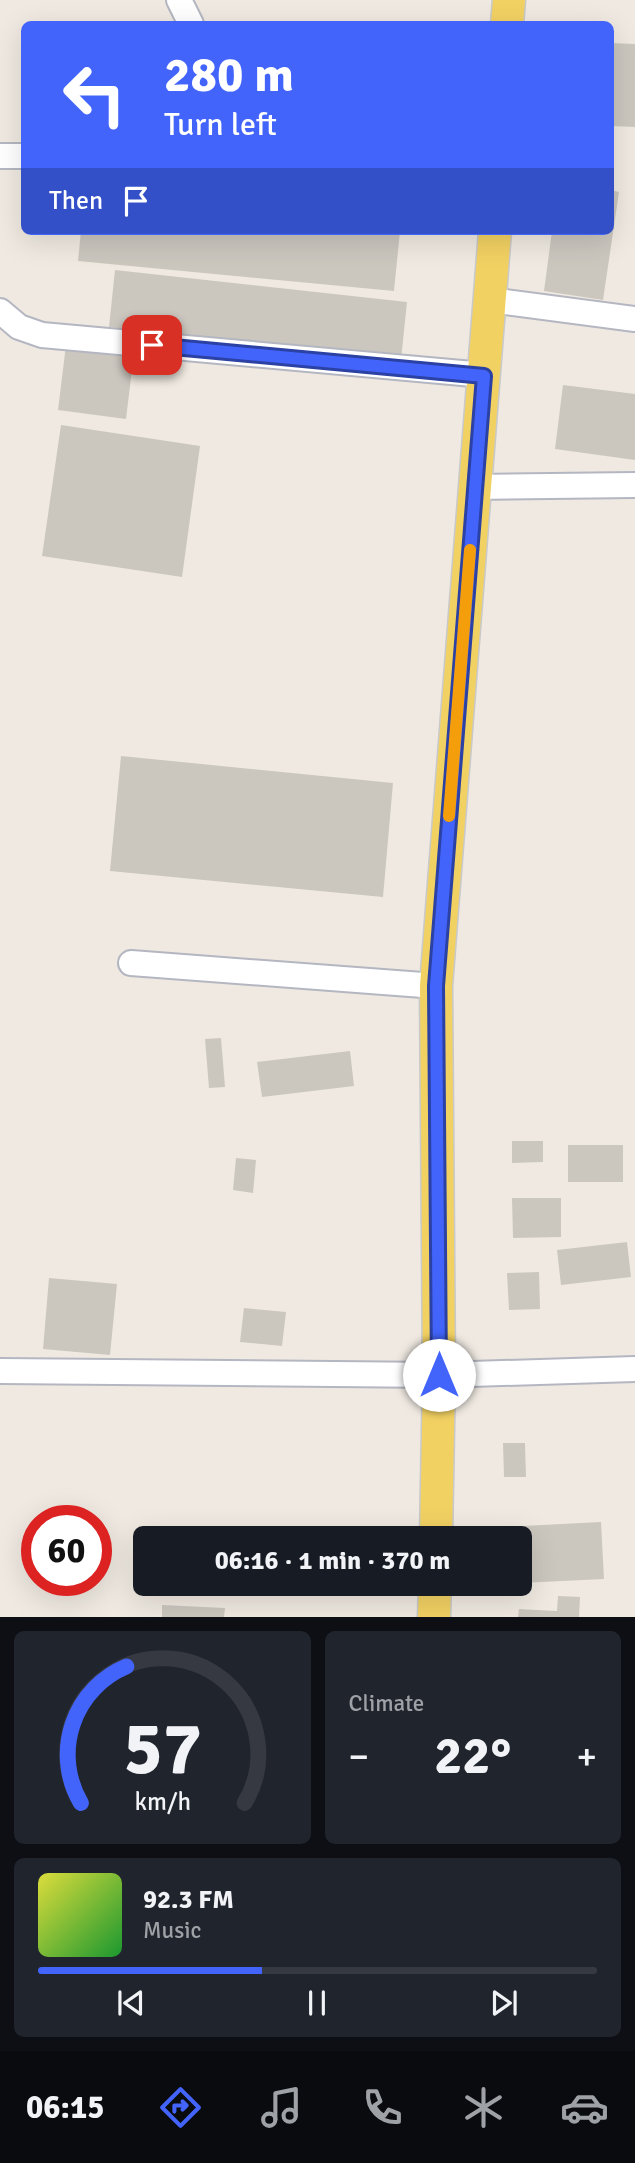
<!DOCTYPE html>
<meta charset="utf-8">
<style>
body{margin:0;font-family:Signika,sans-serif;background:#20242c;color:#f1f3f6;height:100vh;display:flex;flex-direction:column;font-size:26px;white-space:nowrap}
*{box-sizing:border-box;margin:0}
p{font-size:23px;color:#9ea1a6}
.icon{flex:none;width:38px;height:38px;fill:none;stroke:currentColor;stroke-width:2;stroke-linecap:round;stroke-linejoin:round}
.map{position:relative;height:1617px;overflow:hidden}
.details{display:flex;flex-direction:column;gap:14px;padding:14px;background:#0d0f14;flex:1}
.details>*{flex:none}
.hud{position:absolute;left:21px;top:21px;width:593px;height:214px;border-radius:10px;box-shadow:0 7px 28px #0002;background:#4264fb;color:#fff;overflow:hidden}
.speed{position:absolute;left:21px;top:1505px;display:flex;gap:14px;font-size:35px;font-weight:700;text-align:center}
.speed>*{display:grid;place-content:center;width:91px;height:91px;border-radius:50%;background:#171b24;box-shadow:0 7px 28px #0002;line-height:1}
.speed .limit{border:10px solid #d22;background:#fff;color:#111}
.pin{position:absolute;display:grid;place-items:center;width:60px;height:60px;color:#fff;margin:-30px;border-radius:14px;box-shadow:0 4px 10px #0006}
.me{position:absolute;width:77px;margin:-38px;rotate:0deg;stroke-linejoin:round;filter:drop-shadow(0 0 5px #0008)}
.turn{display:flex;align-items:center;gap:24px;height:147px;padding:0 28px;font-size:32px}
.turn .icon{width:91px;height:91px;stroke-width:2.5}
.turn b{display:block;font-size:49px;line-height:60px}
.then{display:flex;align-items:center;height:66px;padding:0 28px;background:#0003;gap:14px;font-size:26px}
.big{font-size:52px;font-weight:800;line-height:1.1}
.details .card{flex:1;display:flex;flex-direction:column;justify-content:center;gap:10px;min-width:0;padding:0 24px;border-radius:10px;background:#20242c}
.details .dial{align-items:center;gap:0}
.dial svg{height:182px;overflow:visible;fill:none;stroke:#363941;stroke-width:7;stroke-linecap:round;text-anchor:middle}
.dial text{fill:#f1f3f6;stroke:none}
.song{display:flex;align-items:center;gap:21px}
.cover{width:84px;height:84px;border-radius:10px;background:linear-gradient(135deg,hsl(60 70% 55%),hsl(130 70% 35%))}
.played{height:7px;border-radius:4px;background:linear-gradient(90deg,#4264fb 40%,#363941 40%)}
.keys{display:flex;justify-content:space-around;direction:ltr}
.heat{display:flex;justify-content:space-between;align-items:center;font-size:38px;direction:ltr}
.details .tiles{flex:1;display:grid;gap:14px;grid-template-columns:1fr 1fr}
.card:last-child{grid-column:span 2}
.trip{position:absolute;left:133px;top:1526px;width:399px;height:70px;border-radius:10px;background:#171b24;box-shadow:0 7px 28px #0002;font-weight:800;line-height:70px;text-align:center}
.tab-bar{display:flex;height:112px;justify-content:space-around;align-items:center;background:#090b0e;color:#9ea1a6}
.tab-bar .icon{width:49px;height:49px}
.tab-bar .active{color:#4264fb}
.tab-bar b{font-size:32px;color:#f1f3f6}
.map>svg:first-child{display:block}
.building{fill:#cbc7bf}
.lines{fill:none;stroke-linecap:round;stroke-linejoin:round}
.minor-casing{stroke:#b4b7c1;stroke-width:28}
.major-casing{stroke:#c9c9c9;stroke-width:35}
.minor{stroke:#fff;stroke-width:24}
.major{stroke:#f2d163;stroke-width:32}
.route-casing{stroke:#2b41a3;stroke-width:18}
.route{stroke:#4264fb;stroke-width:12}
.slow{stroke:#f59e0b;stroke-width:12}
</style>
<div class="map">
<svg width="635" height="1617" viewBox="0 0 635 1617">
<rect width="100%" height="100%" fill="#efe9e1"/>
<path class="building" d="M611 43 635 44V127L611 126Z
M611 190 619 192 603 300 544 291 552 231H611Z
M81 231H400L394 291 78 261Z
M115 270 407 302 401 360 109 327Z
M66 345 134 353 126 419 58 410Z
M563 385 635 394V460L555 449Z
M61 425 200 446 182 577 42 556Z
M121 756 393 783 383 897 110 871Z
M221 1038 225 1087 209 1088 205 1039Z
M350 1051 354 1086 262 1097 257 1062Z
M512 1141H543V1162L512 1163Z
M568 1145H623V1182H568Z
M236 1158 256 1160 253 1193 233 1190Z
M512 1198H561V1237L513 1238Z
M627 1242 631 1277 561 1285 557 1250Z
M539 1272 540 1309 509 1310 507 1273Z
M49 1278 117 1284 110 1355 43 1349Z
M244 1308 286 1312 282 1346 240 1342Z
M503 1443H525L526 1477H504Z
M601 1522 604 1579 520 1583V1538H483V1528Z
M558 1596 580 1597 579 1617H518L519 1609 557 1611Z
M162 1605 225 1608 224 1617H162Z"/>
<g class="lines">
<g class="minor-casing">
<path id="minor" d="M179 0 191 24
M0 156H24
M490 300 635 319
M0 311 19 327 42 335 484 375
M475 487 635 485
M131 963 436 986
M0 1371 439 1375 635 1369"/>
</g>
<g class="major-casing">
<path id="major" d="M507 24 509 0
M436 1538 439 1375 436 986 495 231
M434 1617 435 1584"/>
</g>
<use href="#minor" class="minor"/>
<use href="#major" class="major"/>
</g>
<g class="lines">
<g class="route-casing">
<path id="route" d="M152 345 484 376 436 986 439 1375"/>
</g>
<use href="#route" class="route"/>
<path class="slow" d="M449 816 470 550"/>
</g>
</svg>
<div class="speed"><div class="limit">60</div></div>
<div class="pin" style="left:152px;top:345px;background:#d93025"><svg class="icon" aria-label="arrive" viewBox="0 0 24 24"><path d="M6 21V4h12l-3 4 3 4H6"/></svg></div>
<svg class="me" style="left:439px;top:1375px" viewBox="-20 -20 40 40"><circle r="19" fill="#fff"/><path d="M0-13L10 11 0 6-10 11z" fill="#4264fb"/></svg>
<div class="trip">06:16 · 1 min · 370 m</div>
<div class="hud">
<div class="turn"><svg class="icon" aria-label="left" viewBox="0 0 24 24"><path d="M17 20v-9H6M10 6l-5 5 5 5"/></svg><div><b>280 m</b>Turn left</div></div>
<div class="then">Then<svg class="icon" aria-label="arrive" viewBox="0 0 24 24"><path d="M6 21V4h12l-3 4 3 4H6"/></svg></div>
</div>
</div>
<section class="details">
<div class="tiles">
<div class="card dial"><svg viewBox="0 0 100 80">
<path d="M14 69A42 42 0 1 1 86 69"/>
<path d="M14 69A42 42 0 0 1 34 9" stroke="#4264fb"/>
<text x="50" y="56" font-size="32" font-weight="700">57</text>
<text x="50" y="72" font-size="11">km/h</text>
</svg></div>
<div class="card"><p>Climate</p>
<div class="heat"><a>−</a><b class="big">22°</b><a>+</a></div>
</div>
<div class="card">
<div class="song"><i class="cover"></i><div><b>92.3 FM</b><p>Music</p></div></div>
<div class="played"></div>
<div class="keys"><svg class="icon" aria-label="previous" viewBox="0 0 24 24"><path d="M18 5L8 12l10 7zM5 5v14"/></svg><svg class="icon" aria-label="pause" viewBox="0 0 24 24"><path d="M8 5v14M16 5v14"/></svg><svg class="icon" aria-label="next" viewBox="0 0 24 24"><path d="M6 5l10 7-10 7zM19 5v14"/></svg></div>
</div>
</div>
</section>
<nav class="tab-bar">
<b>06:15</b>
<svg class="icon active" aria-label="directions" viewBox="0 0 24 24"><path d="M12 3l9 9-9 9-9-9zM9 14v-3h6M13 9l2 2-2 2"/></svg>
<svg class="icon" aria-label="music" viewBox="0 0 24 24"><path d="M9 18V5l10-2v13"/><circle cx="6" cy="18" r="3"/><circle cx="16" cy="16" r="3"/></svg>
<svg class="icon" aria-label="phone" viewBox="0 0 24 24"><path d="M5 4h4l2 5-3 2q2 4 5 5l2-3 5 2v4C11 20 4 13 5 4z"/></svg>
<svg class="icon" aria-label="climate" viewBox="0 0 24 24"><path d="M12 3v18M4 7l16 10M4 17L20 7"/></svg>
<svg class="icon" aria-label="car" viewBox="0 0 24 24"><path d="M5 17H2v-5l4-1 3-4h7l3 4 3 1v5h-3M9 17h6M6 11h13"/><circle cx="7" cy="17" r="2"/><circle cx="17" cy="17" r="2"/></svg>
</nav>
